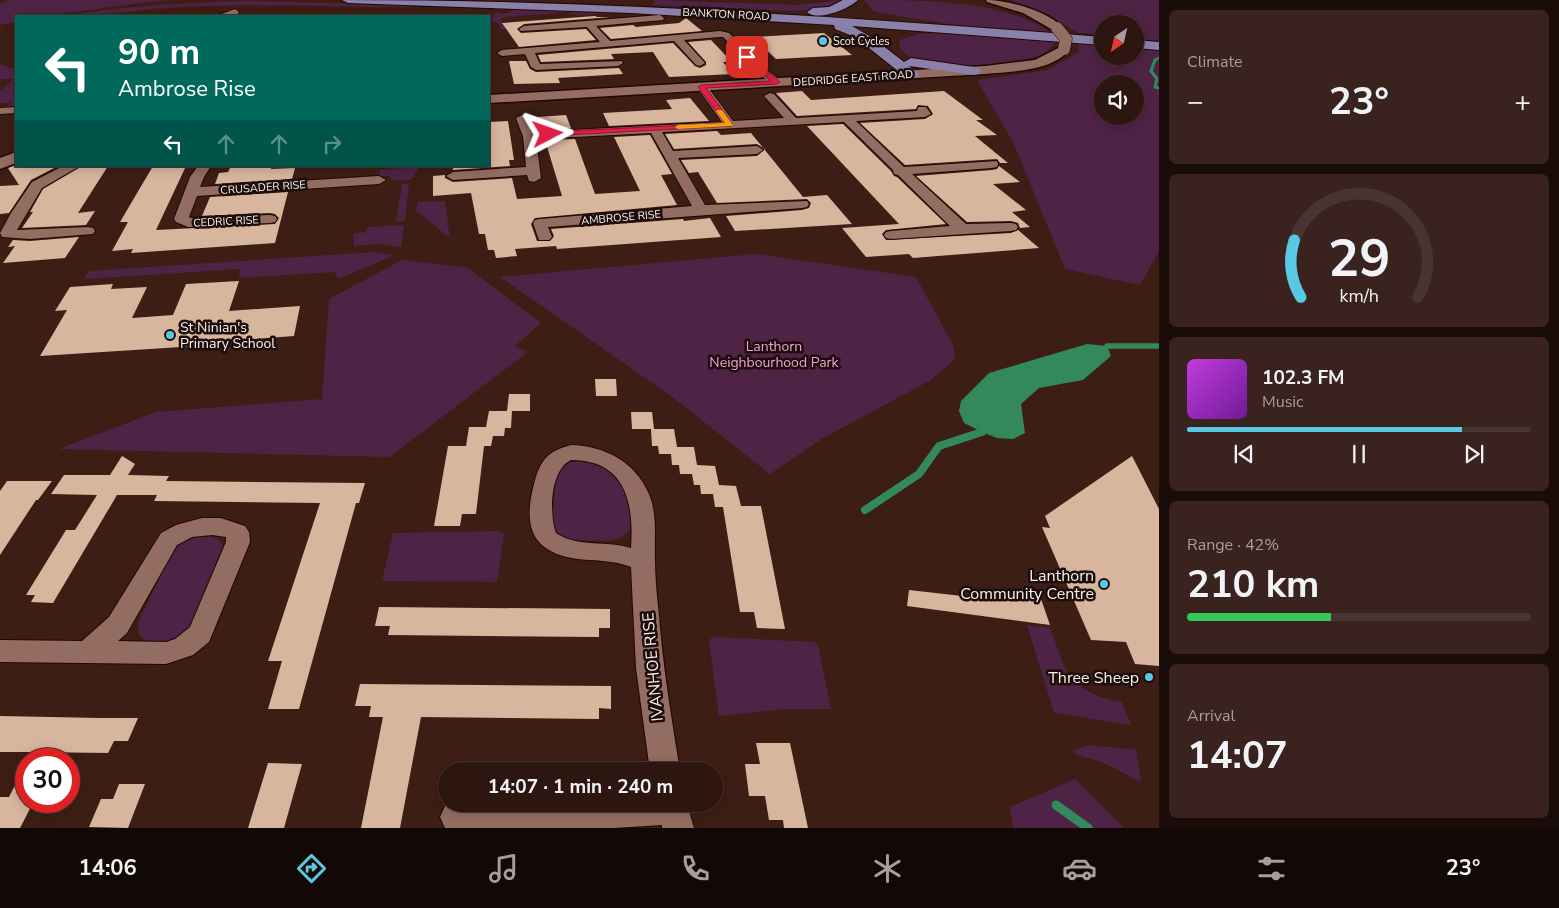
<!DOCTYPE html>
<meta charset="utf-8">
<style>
body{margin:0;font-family:"Nunito Sans",sans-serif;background:#3a231e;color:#f1f3f6;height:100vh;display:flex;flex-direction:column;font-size:19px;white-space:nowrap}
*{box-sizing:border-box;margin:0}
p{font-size:16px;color:#a79f9f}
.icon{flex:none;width:28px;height:28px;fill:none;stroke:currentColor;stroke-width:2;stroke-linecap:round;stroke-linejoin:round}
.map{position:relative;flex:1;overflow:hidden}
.details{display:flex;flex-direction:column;gap:10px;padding:10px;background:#190c09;width:400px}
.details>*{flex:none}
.hud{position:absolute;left:15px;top:15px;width:475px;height:152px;border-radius:0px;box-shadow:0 2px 12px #0003,0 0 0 1px #493530;background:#00695c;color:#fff;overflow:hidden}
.needle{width:32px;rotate:214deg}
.controls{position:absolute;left:1094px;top:15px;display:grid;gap:10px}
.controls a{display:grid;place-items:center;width:50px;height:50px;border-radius:50%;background:#2e1610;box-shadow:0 2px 12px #0003,0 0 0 1px #493530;font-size:25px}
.speed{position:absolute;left:15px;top:748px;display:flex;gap:10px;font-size:25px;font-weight:700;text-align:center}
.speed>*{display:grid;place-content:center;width:65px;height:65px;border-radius:50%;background:#2e1610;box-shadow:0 2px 12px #0003,0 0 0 1px #493530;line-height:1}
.speed .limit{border:8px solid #d22;background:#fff;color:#111}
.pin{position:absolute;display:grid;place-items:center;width:42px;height:42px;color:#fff;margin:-21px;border-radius:10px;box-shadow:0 2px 8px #0006}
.me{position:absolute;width:55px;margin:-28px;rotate:86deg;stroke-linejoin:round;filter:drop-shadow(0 0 4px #0008)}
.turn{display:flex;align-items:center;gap:18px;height:105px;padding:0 20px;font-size:22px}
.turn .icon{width:65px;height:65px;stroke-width:2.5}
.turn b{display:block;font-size:35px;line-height:42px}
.lanes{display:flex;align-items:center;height:48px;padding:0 20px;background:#0003;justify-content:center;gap:25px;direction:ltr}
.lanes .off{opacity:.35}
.big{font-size:38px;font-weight:700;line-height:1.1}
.details .card{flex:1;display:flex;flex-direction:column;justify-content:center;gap:8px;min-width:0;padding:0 18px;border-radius:8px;background:#3a231e}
.details .dial{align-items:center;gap:0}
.dial svg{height:130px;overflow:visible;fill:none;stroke:#493530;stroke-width:7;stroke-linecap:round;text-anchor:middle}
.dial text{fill:#f1f3f6;stroke:none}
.song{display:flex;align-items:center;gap:15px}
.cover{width:60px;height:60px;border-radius:8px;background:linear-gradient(135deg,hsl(290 70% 55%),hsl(280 70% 35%))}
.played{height:5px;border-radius:2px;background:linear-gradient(90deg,#59c8e4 80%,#493530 80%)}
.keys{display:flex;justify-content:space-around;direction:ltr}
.heat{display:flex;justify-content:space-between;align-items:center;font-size:28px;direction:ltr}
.charge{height:8px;border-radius:4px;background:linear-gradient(90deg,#34c759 42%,#493530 0)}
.trip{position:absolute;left:438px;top:762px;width:285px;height:50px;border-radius:25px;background:#2e1610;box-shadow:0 2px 12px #0003,0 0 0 1px #493530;font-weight:700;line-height:50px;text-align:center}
.tab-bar{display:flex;height:80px;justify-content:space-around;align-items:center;background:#120906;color:#a79f9f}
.tab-bar .icon{width:35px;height:35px}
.tab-bar .active{color:#59c8e4}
.tab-bar b{font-size:22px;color:#f1f3f6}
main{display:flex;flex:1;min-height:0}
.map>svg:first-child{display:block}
.green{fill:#4f2345;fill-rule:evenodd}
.water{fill:#34895c}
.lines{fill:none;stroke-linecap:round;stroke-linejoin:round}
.stream-far3{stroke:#34895c;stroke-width:3}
.stream-far2{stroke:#34895c;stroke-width:5.5}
.stream-far1{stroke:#34895c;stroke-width:8}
.stream{stroke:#34895c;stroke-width:9}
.building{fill:#d8b69e}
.minor-casing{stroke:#230702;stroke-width:2}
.tertiary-casing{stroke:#230702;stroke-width:3}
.primary-casing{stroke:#230702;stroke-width:2}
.minor{fill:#936d62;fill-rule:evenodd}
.tertiary{fill:#936d62;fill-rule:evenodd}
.primary{fill:#8a81aa;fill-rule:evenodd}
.tertiary-bridge-casing{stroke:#230702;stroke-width:13;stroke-linecap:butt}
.tertiary-bridge{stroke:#936d62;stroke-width:12}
.route{fill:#e11d48;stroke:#92132f}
.slow{fill:#f59e0b}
.poi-dot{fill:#59c8e4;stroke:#1b0d09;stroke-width:2}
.labels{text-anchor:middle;stroke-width:5;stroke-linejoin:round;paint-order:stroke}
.far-street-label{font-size:11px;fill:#fdf0ec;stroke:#1b0d09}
.far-poi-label{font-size:11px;fill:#fdf0ec;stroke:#1b0d09;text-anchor:start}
.poi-label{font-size:14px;fill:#fdf0ec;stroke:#1b0d09;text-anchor:start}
.park-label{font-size:14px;fill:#f99de1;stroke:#1b0d09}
.near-poi-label{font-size:16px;fill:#fdf0ec;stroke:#1b0d09;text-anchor:end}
.near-street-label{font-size:16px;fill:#fdf0ec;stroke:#1b0d09}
</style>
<main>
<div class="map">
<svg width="1159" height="828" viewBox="0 0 1159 828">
<rect width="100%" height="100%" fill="#3d1e15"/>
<path class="green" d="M12 0H171C119 4 68 16 16 16V22L0 25V3Z
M655 0 797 5 844 0 831 8 791 11 652 5Z
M864 0C922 0 1010 0 1053 35 992 30 932 23 873 11Z
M1015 0H1159V42L1135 37V24H1102V34L1078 33 1048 14 1011 1Z
M248 1 416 5 409 7C333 7 256 3 180 7 141 9 104 16 66 16 126 5 187 3 248 1Z
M510 6 619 11 623 13 576 15 568 12 504 17 500 19 506 28 502 30 498 23 492 20 495 12 505 14 512 11Z
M965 33 1055 41C1052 47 1048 51 1042 54 1019 65 897 79 899 40L918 34Z
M1078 43 1102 45V56H1135V47L1159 49V251L1140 285 1065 269 1014 144 977 80 1048 70 1079 52ZM1102 84H1135V116H1102Z
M0 64 11 68 16 67V108H3L12 103H0V91L13 79H0Z
M420 166 411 180H391L390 176H379L380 170Z
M409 183 405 221H396L402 184Z
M445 201 450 238 416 211 418 202Z
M404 225 401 247 379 244 354 246 353 234 366 232 368 227Z
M375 252 394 255 339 279 334 272 239 278 240 269 84 279 89 271Z
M756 254 916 277 954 347 955 359 931 380 823 438 770 474 671 396 500 277Z
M402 260 468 268 541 323 515 346 528 352 389 457 59 449 156 412 322 399 329 299Z
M575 461C595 462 625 470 629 494 632 505 630 518 630 530L622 537 610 541 568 540 555 534 552 527 556 469 563 464Z
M497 531 504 534 497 582 382 581 393 533Z
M207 536 217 538 223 545 224 554C215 574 200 618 185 631 180 637 172 640 164 641 155 644 147 642 139 635L138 623 172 552 183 542 196 537Z
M1027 625 1050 628C1055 640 1063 667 1070 676 1083 692 1102 699 1122 702L1131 725 1054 713Z
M713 637 815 642 818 645 831 709H787L719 716 709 640Z
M1089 745 1136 750 1141 782 1102 762 1077 755 1073 750Z
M1075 779 1124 828H1013L1010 807Z"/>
<path class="water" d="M1087 344 1107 346 1111 356 1083 380 1039 388 1021 404 1025 433 1013 439 997 438 982 432 964 423 959 411 961 401 989 373Z"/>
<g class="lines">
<path class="stream-far3" d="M1159 58 1155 60 1151 71 1157 79 1155 87 1159 88"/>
<path class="stream-far2" d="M1107 346H1159"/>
<path class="stream-far1" d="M865 510 919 474 939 446 982 432"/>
<path class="stream" d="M1056 805 1088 828"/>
</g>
<path class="building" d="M595 16 597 17H610L524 24 517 29 521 33 586 29 596 40 519 47 502 23Z
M686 18 702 31 611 39 600 28 633 25 636 27 679 23Z
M824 33 852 55 776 59 753 37Z
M711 40 732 62H723L734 74 669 77 653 52 611 54 614 59 541 62 538 55 673 43 695 66 700 68 706 65V62L688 42Z
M509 61H526L530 69 536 72 619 68 623 74 558 78 560 83 514 84Z
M802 91 811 100 944 91 983 120H976L997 135 975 136 1008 163H1000L997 159 905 165 860 123 925 119 933 114 928 106 918 105 916 109 797 116 776 93Z
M690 98 709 121 609 126 603 113 672 109 666 100Z
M566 115 571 128 542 130 538 117Z
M508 121 514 160H509L510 166 453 170V166H489V122Z
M843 124 891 171 894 176 897 177 946 224 886 230 882 234 886 240 1011 233 1018 230 1039 248 913 258 909 254 866 257 842 228 899 224 807 126Z
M717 131 721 135 751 133 803 197 827 195 852 224 735 231 726 216 802 210 809 208 811 203 807 199 717 203 698 172 689 173 681 160 757 156 765 149 757 144 674 149 665 134Z
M650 135 672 174 661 175 677 205 535 218 531 224 537 241H550L554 236 551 229 683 219 684 221 710 218 721 237 557 249 556 246 515 249 517 256 496 258 494 250H488L485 234H479L471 193 433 196V176L445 175V178L453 182 512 178 517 199 562 196 545 140 575 139 595 194 640 191 614 137Z
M13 166H58L31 180 9 213 0 214V186L19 185 8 168Z
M82 166H108L78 213 95 211 86 225 22 228 33 212H30L43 189Z
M153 166H186L156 230 275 224 279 218 275 214 270 213 202 216 210 197 288 192 275 243 131 253 133 249 112 251 128 222H120Z
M231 166H272L271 169 295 168 292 179 215 184 219 173 228 172Z
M999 166 1020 182 993 184 1026 210 1012 212 1030 227 1020 228 1018 223 1011 221 967 222 916 176 992 170 997 169Z
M79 237 65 258 3 263 15 246 8 247 13 240 30 241Z
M239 281 229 311 300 306 294 336 229 341 228 344 40 356 67 310 55 311 70 287 113 284 111 289 147 287 132 318 173 315 186 284Z
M595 379H616L617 396H596Z
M509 394H530V411H512L511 428H505L504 436H493L491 446H484L476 514H462L460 526H434L448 446H466L469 427H486L489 411H507Z
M631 412H652L654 429H674L677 447H694L697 465 715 466 719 485 736 486 741 506H761L785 629 757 628 754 612H740L723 507H715L713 494H701L700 485H694L692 474H680L679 465H672L671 454H659L658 446H652L651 429H632Z
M122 456 135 464 128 475 169 476 166 481 365 483 359 503H356L299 709H268L282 661H268L320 503 154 501 157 495H117L53 603 31 602 35 595H26L66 530H75L97 495 51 494 64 475H110Z
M1132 456 1159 509V666L1135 664 1126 642 1091 640 1042 527 1050 528 1045 516Z
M7 481H52L38 500H36L0 555V491Z
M909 590 971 597 969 591 1041 599 1050 625 907 606Z
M379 607 610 609V628H599V637L388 635 390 626H375Z
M360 684 611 686V709L599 708V719L421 717 400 828H361L383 717H369L371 706H355Z
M0 716 101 718H138L128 741H114L108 753 33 752H0Z
M756 743H790L808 828H784L783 820H769L765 796H749L745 764H760Z
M268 763 302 764 284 828H248Z
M26 764V801H34L20 828H0V797H9Z
M119 784H145L128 828 89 827 101 799H113Z"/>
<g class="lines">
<g class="minor-casing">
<path id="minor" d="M235 9 239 12 238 14 229 16H216Z
M660 15 664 18 663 20 596 26 610 41 720 31 729 33 762 66 782 82 781 84C766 88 734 48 723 37H720L684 40 705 63 700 66 696 65 674 41 535 53 540 64 622 61 623 63 618 66 536 70 531 67 525 54 502 56 497 53 502 50 600 42 587 27 521 31 519 29 524 26Z
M702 84 706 85 733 121 784 118 764 96 770 93 774 94 796 118 917 111 918 107H926L931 114 925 117 856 121 904 167 997 161 998 164 997 167 992 168 912 174 966 224 1011 223 1016 224 1018 227 1016 230 1011 231 891 239 886 238 884 235 886 232 891 231 950 226 898 175 894 174 893 170 844 122 662 132 673 151 757 146 763 150 757 154 678 158 705 205 807 201 809 204 807 207 802 208 548 227 552 237 549 240H539L533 223 535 220 540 219 692 206 651 133 536 139 541 178 534 182 529 181 527 175 453 180 446 176 453 172 526 167 523 136 516 118 522 115 528 118 534 132 722 122 697 87Z
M16 107V113L0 114V108Z
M63 166H80L42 188 17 230 88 227 93 228 95 231 93 234 30 239 2 237 0 233 11 213 32 182Z
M198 166H211L204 177 200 187 379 176 386 180 379 184 197 196 189 217 191 218 270 215 275 216 277 219 275 222 270 223 188 227 176 222 174 219 190 177Z
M571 445C604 446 634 461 648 492 658 513 654 536 655 559 655 578 657 597 659 616 663 669 672 720 680 771H650L636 668 631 567C613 560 596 561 578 559 531 553 523 526 534 484 540 460 548 451 571 445ZM571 460C626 460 634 503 631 548 608 540 577 548 556 533 549 513 550 470 571 460Z
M202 518H221L245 526 249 532 250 542 209 642 193 655 166 664 0 662V640L82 641 109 617 161 533 176 525ZM212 535 226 537V542L190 627 175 639 166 642 118 641 127 633 177 545 192 537Z
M450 804H687L694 828H662V825L614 828H445L440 817 445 806Z"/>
</g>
<g class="tertiary-casing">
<path id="tertiary" d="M986 0C1008 0 1048 11 1063 28L1061 30H1053L1023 13 987 2Z
M1064 45 1070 49C1052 72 1012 71 985 74L489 103V95L985 66 1035 60Z
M16 152V163L0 169V158Z"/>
</g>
<g class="primary-casing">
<path id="primary" d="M342 0C596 0 849 17 1102 37V45L852 26 873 38 904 62 911 58 974 67 979 68 981 71 979 74 974 75 909 66 919 74 917 77 912 78 898 71 855 37 835 29 834 25 631 13 348 3Z
M843 0H858C849 9 817 22 807 12L813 8 829 7Z
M1135 40 1159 42V50L1135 48Z"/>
</g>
<use href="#minor" class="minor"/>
<use href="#tertiary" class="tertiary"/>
<use href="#primary" class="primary"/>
<g class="tertiary-bridge-casing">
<path id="tertiary-bridge" d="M1057 28 1066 39 1064 49"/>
</g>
<use href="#tertiary-bridge" class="tertiary-bridge"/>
</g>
<path class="route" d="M747 55 780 82 777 84 706 88 732 123V126L548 136 545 134 548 132 725 123 698 87 702 85 771 81 745 58Z"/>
<path class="slow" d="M717 110H722L733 125 732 126 678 129 675 127 678 125 725 123 716 111Z"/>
<g class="poi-dot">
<circle cx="823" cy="41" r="5"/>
<circle cx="170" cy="335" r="5"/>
<circle cx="1104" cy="584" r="5"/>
<circle cx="1149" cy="677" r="5"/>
</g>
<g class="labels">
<g class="far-street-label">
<text transform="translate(726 14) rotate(3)" y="4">BANKTON ROAD</text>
<text transform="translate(853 78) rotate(-4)" y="4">DEDRIDGE EAST ROAD</text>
<text transform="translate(263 187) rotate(-4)" y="4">CRUSADER RISE</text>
<text transform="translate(621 217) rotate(-5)" y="4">AMBROSE RISE</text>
<text transform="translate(226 221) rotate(-3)" y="4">CEDRIC RISE</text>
</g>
<g class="far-poi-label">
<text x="833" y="45">Scot Cycles</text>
</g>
<g class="poi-label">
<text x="180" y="332">St Ninian's<tspan x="180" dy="16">Primary School</tspan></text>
</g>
<g class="park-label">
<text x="774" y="351">Lanthorn<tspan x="774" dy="16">Neighbourhood Park</tspan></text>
</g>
<g class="near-poi-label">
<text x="1094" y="581">Lanthorn<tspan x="1094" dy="18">Community Centre</tspan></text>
<text x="1139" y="683">Three Sheep</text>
</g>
<g class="near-street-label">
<text transform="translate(652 667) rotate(-95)" y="6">IVANHOE RISE</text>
</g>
</g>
</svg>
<div class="controls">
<a><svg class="needle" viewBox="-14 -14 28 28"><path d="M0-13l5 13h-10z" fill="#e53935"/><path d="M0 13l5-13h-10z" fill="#a79f9f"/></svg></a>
<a><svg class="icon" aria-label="sound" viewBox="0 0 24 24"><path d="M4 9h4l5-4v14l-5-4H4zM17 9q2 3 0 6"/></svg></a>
</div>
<div class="speed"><div class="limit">30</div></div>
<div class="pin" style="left:747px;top:57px;background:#d93025"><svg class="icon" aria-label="arrive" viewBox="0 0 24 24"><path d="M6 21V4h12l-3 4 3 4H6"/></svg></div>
<svg class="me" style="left:548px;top:134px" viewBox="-20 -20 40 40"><path d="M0-17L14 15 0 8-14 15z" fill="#e11d48" stroke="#fff" stroke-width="4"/></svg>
<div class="trip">14:07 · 1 min · 240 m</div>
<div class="hud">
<div class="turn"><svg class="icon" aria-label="left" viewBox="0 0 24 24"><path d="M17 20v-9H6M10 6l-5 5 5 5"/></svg><div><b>90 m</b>Ambrose Rise</div></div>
<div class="lanes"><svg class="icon" aria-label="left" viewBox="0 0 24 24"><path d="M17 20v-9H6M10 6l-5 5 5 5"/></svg><svg class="icon off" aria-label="ahead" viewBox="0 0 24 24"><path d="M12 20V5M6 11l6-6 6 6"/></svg><svg class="icon off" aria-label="ahead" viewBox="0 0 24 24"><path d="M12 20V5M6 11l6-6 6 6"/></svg><svg class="icon off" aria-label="right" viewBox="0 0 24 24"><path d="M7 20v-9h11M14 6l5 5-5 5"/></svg></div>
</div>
</div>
<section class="details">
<div class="card"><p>Climate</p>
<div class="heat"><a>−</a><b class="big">23°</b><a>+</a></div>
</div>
<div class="card dial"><svg viewBox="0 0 100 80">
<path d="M14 69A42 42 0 1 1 86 69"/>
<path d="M14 69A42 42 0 0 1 10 34" stroke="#59c8e4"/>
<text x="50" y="56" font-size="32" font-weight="700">29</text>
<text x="50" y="72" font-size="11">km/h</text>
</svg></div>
<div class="card">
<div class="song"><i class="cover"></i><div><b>102.3 FM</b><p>Music</p></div></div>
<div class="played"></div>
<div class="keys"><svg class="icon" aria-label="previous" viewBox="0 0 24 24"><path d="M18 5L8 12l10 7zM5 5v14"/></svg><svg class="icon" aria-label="pause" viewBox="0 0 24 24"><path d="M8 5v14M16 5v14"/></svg><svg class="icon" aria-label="next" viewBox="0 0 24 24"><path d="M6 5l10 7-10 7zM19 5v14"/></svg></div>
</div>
<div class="card"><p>Range · 42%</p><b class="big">210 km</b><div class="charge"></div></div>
<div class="card"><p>Arrival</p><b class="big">14:07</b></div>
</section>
</main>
<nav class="tab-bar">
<b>14:06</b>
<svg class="icon active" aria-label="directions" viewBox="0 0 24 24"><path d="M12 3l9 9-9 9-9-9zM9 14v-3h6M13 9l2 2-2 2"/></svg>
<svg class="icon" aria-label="music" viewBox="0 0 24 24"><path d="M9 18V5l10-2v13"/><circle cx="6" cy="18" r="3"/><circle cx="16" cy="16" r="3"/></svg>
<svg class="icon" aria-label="phone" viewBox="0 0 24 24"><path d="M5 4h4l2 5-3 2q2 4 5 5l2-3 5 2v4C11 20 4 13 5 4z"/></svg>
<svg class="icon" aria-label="climate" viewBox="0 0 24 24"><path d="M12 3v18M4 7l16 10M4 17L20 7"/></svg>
<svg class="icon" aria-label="car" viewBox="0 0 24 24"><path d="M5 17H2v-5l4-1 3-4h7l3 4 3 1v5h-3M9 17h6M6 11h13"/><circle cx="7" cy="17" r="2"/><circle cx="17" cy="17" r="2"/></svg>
<svg class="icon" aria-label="filters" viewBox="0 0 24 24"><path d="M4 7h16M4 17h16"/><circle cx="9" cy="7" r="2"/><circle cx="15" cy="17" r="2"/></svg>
<b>23°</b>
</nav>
